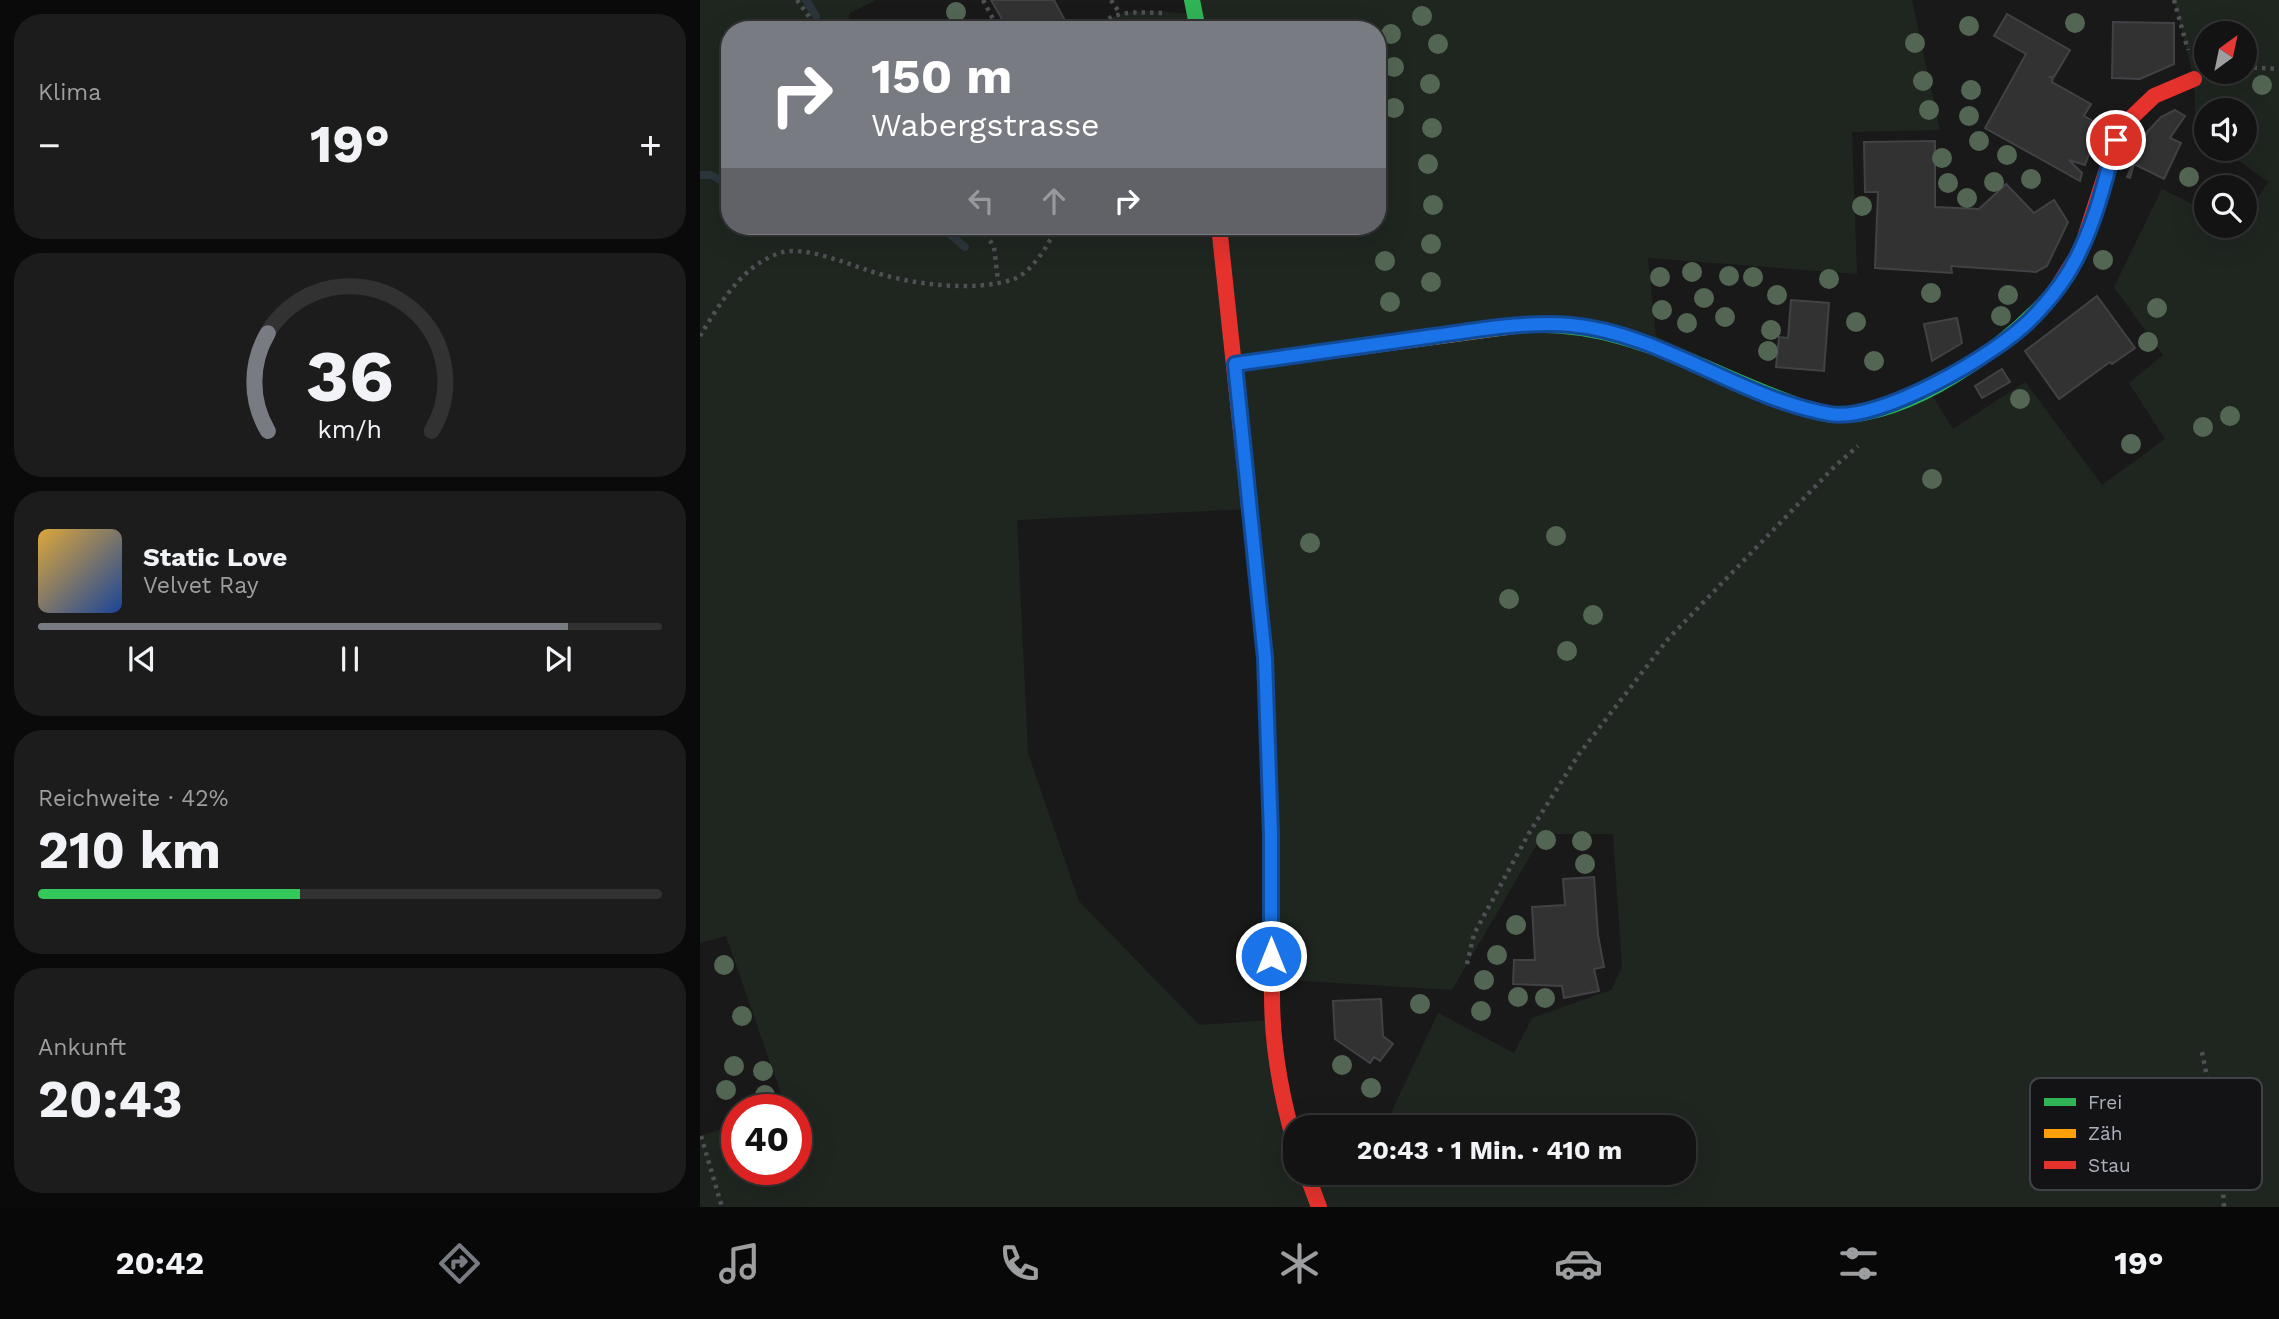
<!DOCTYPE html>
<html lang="de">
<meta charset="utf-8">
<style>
body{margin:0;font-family:"Work Sans",sans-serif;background:#1c1c1c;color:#f1f3f6;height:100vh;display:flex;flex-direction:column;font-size:26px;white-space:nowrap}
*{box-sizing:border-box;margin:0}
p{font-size:23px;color:#9d9ea0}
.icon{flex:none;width:38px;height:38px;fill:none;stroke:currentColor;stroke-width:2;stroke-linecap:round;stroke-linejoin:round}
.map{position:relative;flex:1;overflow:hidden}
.drawer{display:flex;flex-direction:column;gap:14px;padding:14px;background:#0a0a0a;width:700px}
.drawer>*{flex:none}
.banner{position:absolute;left:21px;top:21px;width:665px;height:214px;border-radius:28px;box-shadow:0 7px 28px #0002,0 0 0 2px #323233;background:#787b82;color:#fff;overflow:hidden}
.needle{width:46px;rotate:33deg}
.buttons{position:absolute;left:1494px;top:21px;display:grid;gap:14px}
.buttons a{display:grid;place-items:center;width:63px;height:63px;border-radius:50%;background:#131313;box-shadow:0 7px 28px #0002,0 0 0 2px #323233;font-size:35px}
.speed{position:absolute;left:21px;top:1094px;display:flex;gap:14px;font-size:35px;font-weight:700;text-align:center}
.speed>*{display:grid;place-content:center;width:91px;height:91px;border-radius:50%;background:#131313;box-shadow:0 7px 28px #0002,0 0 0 2px #323233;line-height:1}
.speed .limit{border:10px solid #d22;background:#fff;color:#111}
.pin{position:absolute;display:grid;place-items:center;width:60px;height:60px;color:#fff;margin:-30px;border:4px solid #fff;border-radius:50%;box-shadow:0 2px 7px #0007}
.me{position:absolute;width:77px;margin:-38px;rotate:0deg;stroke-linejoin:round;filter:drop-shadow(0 0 5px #0008)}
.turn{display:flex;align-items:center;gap:24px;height:147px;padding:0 35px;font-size:32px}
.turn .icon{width:91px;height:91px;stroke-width:2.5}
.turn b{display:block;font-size:49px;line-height:60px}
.lanes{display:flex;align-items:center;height:66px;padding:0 35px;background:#0003;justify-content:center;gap:35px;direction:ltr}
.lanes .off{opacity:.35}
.big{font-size:52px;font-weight:700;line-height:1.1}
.drawer .widget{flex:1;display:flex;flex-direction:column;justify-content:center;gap:10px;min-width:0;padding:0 24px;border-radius:28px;background:#1c1c1c}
.drawer .dial{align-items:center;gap:0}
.dial svg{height:182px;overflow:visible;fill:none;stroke:#323233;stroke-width:7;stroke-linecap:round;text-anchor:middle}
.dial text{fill:#f1f3f6;stroke:none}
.song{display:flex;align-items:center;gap:21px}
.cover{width:84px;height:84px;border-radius:10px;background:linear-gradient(135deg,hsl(40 70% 55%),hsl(220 70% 35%))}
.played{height:7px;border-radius:4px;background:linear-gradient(90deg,#787b82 85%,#323233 85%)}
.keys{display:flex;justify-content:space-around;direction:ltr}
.heat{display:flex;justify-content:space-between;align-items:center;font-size:38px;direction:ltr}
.charge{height:10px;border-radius:5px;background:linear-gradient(90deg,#34c759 42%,#323233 0)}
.trip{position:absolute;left:583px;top:1115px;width:413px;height:70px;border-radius:28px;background:#131313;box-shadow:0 7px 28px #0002,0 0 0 2px #323233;font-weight:700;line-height:70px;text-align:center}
.menu{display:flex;height:112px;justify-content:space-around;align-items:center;background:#080808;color:#9d9ea0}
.menu .icon{width:49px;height:49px}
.menu .active{color:#787b82}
.menu b{font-size:32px;color:#f1f3f6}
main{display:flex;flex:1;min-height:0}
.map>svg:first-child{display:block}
.green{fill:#1f2620;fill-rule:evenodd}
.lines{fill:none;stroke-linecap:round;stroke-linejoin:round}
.stream{stroke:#2c353b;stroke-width:8}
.building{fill:#323233;stroke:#414245;stroke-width:2}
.path{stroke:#4f5054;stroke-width:4.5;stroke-dasharray:3.5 5;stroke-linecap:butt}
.fast{stroke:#30b455;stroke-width:16}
.slow{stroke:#ff9f0a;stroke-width:16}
.jam{stroke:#e5322d;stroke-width:16}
.tree{fill:#536653}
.route-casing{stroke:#114b97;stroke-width:18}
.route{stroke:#1a73e8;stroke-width:12}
.key{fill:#131315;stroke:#414247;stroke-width:2}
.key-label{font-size:19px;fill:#abb0ba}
</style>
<main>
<section class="drawer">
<div class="widget"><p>Klima</p>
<div class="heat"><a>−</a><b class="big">19°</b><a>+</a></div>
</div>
<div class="widget dial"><svg viewBox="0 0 100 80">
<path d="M14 69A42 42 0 1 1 86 69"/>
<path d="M14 69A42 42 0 0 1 14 26" stroke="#787b82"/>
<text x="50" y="56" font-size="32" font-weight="700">36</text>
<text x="50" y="72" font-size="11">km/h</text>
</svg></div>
<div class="widget">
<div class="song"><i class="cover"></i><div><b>Static Love</b><p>Velvet Ray</p></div></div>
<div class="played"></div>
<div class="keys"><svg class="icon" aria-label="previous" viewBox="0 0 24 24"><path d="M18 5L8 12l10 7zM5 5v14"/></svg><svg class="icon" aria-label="pause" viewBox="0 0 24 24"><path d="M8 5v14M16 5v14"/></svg><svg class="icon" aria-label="next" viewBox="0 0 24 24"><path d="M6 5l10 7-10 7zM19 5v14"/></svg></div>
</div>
<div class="widget"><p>Reichweite · 42%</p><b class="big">210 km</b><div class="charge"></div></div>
<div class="widget"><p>Ankunft</p><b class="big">20:43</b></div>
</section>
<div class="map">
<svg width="1579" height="1207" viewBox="0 0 1579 1207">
<rect width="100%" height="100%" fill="#191919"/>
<path class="green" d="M0 0H176L150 13 146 30H30V226H677V30H396C417 2 462 13 494 14L492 0H1212L1240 130 1152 132 1157 274 948 258 956 336 1132 415 1228 389 1253 429 1325 382 1402 485 1465 439 1429 383 1463 355 1414 287 1462 189 1507 211V226H1545V217L1568 182 1522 149H1545V110H1507V137L1496 130 1494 79 1474 0H1579V1207H0V1136L37 1124V1169H96V1110L84 1109 86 1108 26 936 0 943ZM1507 33H1545V72H1507ZM551 509 571 979 752 990 843 834H913L922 967 911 990 832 1018 814 1053 738 1013 690 1115 645 1127H984V1172H595L572 1020 499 1025 379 901 328 753 317 520Z"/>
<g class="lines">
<path class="stream" d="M106 0 116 16
M0 175H11L30 185
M240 226 265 247"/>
</g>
<path class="building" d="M291 0H354L370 30H308Z
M1307 14 1370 50 1354 77H1350L1353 79 1352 82 1391 104 1384 116 1400 125 1385 165 1369 160 1382 173 1380 181 1285 128 1326 54 1294 36Z
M1413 22 1474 23V64L1440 79 1412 78Z
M1475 110 1485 116 1470 138 1481 143 1464 179 1434 164 1430 178 1427 177 1447 132 1461 117Z
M1235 141V207L1279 209 1306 184 1334 213 1354 200 1368 222 1347 266 1336 272 1251 266 1252 273 1175 268 1178 192H1165L1164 142Z
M1397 296 1435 348 1412 364 1410 362 1359 399 1325 351Z
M1091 300 1129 303 1124 371 1076 367 1079 337 1088 338Z
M1257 318 1262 343 1232 361 1224 324Z
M1302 369 1310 382 1282 398 1275 386Z
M894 877 898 935 904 967 894 969 899 991 864 998 862 986 813 984 814 960H835L832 907 865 905 863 879Z
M681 999 683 1036 693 1044 680 1061 674 1057 670 1063 635 1039 633 1001Z"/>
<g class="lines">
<path class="path" d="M97 0 119 30
M283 0 299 30
M411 0 419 12
M1474 0 1488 50
M173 20 176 30
M396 30C413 8 436 13 462 13
M1545 67 1579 69
M281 226 294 247 298 281
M0 336C19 305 42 265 80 253 103 245 145 263 167 270 207 284 274 293 314 279 332 272 350 243 357 226
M767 964 774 934 829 833 879 754 968 639 1135 466 1158 446
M1502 1052 1520 1141 1524 1207
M1 1136 22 1207"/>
<path class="fast" d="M492 0 498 30
M814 326C920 316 1003 372 1099 406 1111 410 1123 415 1135 415 1211 417 1305 347 1353 294"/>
<path class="slow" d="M535 364 814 326
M565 655 571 835 572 995"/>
<path class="jam" d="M519 226 565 655
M1353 294 1381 250 1412 154 1430 119 1454 96 1494 79
M572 995C572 1045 581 1096 595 1144
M606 1172 619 1207"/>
</g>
<g class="tree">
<circle cx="256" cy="12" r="10"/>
<circle cx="722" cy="16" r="10"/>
<circle cx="1375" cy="23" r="10"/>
<circle cx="1269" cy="26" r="10"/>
<circle cx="691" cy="34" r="10"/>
<circle cx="1215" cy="43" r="10"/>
<circle cx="738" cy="44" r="10"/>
<circle cx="694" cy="67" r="10"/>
<circle cx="1223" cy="81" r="10"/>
<circle cx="730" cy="84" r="10"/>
<circle cx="1562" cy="85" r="10"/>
<circle cx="1271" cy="90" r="10"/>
<circle cx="694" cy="108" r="10"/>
<circle cx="1229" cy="110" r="10"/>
<circle cx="1269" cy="116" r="10"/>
<circle cx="732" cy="128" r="10"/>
<circle cx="1279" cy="141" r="10"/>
<circle cx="1307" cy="155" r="10"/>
<circle cx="1242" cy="158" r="10"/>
<circle cx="728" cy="164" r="10"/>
<circle cx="1489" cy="177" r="10"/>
<circle cx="1331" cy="179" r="10"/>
<circle cx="1294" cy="182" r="10"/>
<circle cx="1248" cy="183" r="10"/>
<circle cx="1267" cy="198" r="10"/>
<circle cx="733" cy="205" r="10"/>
<circle cx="1162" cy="206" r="10"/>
<circle cx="731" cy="244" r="10"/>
<circle cx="1403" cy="260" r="10"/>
<circle cx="685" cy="261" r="10"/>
<circle cx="992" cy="272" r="10"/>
<circle cx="1029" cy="276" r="10"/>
<circle cx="960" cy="277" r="10"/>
<circle cx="1053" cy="277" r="10"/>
<circle cx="1129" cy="279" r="10"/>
<circle cx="731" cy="282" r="10"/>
<circle cx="1231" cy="293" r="10"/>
<circle cx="1077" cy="295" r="10"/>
<circle cx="1308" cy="295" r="10"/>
<circle cx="1004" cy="298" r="10"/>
<circle cx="690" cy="302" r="10"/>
<circle cx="1457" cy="308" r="10"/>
<circle cx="962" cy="310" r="10"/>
<circle cx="1301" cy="316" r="10"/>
<circle cx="1025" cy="317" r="10"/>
<circle cx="1156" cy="322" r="10"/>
<circle cx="987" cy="323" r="10"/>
<circle cx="1071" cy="330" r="10"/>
<circle cx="1448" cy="342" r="10"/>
<circle cx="1068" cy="351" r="10"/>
<circle cx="1174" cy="361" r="10"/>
<circle cx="1320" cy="399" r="10"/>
<circle cx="1530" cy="416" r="10"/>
<circle cx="1503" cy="427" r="10"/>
<circle cx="1431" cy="444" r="10"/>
<circle cx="1232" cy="479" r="10"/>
<circle cx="856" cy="536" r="10"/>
<circle cx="610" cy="543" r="10"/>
<circle cx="809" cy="599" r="10"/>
<circle cx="893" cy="615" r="10"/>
<circle cx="867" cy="651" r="10"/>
<circle cx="846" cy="840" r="10"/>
<circle cx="882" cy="841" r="10"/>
<circle cx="885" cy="864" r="10"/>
<circle cx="816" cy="925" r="10"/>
<circle cx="797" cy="955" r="10"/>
<circle cx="24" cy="965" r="10"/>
<circle cx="784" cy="980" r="10"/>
<circle cx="818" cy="997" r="10"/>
<circle cx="845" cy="998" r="10"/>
<circle cx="720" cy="1004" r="10"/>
<circle cx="781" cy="1011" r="10"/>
<circle cx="42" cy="1016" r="10"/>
<circle cx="642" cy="1065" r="10"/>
<circle cx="34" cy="1066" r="10"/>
<circle cx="63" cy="1071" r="10"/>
<circle cx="671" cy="1088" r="10"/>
<circle cx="26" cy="1090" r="10"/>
<circle cx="65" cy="1095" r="10"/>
</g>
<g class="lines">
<g class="route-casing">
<path id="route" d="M571 956V835L565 658 535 364C602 354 668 345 734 336 779 330 826 321 871 325 961 333 1041 399 1130 414 1179 423 1297 354 1331 319 1350 300 1369 275 1380 251 1397 216 1406 177 1416 140"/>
</g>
<use href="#route" class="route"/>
</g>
<rect x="1330" y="1078" width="232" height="112" rx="10" class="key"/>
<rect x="1344" y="1098" width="32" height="8" fill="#30b455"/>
<rect x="1344" y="1129" width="32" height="9" fill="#ff9f0a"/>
<rect x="1344" y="1161" width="32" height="8" fill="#e5322d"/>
<g class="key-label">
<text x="1388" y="1109">Frei</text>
<text x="1388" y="1140">Zäh</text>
<text x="1388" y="1172">Stau</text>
</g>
</svg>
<div class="buttons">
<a><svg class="needle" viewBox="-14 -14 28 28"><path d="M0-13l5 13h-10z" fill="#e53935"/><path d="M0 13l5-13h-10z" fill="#9d9ea0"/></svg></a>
<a><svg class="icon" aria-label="sound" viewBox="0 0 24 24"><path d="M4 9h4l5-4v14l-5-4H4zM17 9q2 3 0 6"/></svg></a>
<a><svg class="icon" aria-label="search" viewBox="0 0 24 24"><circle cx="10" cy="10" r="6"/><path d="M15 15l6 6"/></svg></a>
</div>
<div class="speed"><div class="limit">40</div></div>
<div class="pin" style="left:1416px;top:140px;background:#d93025"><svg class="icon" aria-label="arrive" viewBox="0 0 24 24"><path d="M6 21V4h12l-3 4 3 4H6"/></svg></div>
<svg class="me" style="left:571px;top:956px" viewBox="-20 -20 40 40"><circle r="17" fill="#1a73e8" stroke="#fff" stroke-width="3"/><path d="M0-11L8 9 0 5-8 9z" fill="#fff"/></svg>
<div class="trip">20:43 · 1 Min. · 410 m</div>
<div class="banner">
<div class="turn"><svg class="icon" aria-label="right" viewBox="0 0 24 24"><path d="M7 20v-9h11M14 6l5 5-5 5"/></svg><div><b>150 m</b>Wabergstrasse</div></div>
<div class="lanes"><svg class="icon off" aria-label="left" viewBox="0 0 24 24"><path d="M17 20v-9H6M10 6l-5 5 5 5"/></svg><svg class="icon off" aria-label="ahead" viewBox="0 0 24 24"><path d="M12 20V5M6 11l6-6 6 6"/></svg><svg class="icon" aria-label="right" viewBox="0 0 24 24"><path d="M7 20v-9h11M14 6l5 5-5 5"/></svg></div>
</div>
</div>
</main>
<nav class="menu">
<b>20:42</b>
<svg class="icon active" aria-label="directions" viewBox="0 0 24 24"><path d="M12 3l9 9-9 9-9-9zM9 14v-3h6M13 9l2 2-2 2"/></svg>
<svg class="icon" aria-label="music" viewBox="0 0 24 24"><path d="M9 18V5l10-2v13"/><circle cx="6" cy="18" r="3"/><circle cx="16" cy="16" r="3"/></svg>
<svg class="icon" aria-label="phone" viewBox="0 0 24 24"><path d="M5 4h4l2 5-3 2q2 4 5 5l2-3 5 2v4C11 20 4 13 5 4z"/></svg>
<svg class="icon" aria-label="climate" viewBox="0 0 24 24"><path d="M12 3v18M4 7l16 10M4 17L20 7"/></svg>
<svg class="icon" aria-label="car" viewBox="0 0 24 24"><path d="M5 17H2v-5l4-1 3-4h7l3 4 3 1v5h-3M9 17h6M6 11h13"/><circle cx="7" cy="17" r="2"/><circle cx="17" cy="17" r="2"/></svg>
<svg class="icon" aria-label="filters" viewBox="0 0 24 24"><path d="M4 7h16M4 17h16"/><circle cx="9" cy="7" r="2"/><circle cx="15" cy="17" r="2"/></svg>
<b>19°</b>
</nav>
